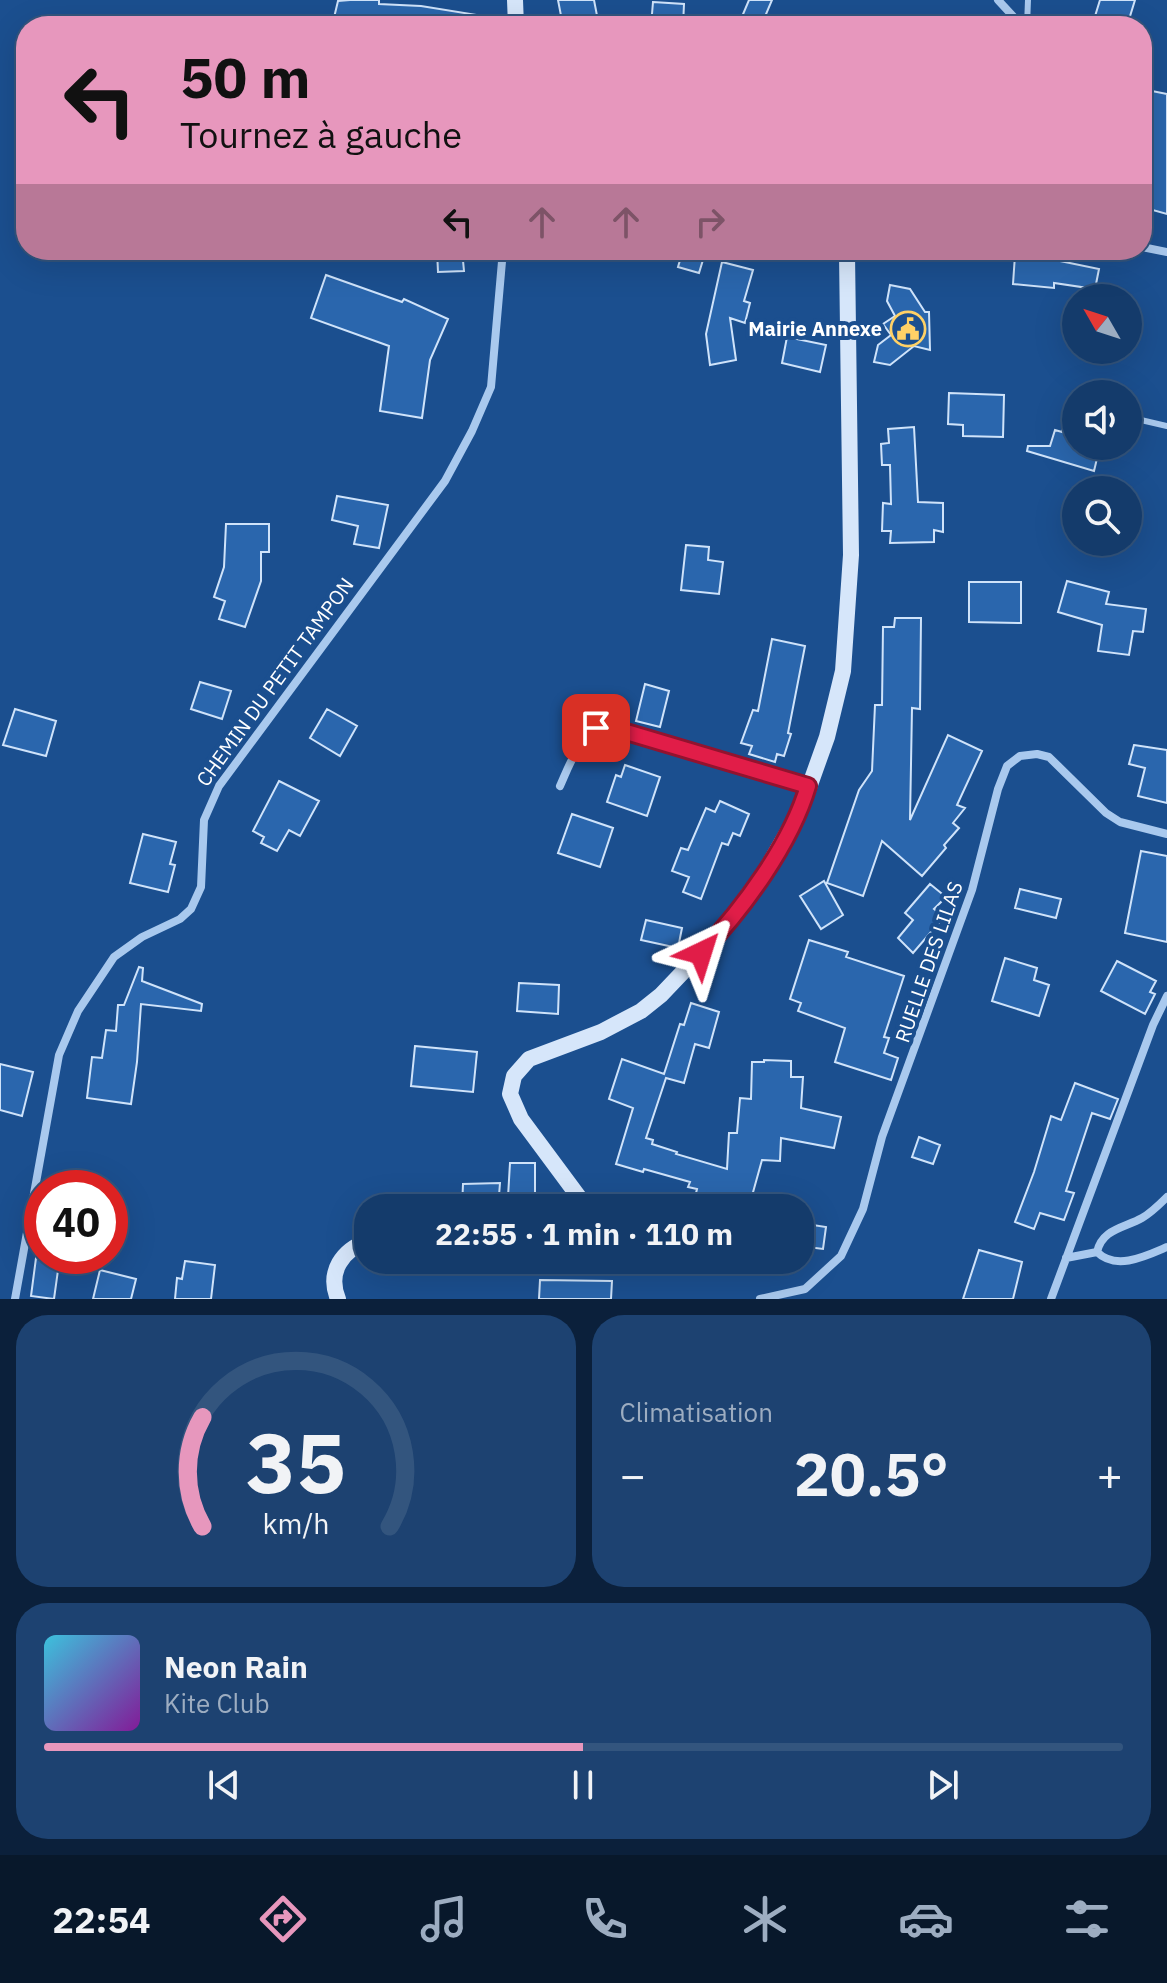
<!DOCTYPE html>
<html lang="fr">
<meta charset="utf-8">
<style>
body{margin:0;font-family:"IBM Plex Sans",sans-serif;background:#1d4271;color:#f1f3f6;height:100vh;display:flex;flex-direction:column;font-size:30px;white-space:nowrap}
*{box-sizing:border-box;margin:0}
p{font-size:26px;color:#9dadc1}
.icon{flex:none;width:44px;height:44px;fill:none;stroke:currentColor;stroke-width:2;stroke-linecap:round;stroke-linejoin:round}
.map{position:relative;height:1299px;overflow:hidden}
.panel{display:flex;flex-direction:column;gap:16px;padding:16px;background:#0b203b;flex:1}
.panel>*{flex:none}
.top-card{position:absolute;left:16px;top:16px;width:1136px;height:244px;border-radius:32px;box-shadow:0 8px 32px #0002,0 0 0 2px #33557e;background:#e797bd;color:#111;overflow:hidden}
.needle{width:52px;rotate:309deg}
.fabs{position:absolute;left:1062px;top:284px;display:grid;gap:16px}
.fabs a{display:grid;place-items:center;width:80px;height:80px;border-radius:50%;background:#143b6b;box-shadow:0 8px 32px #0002,0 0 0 2px #33557e;font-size:40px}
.speed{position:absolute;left:24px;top:1170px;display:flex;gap:16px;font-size:40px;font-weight:700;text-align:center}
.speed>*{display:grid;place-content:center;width:104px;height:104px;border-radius:50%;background:#143b6b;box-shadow:0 8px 32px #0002,0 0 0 2px #33557e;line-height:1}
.speed .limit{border:12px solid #d22;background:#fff;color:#111}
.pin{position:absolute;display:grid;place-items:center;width:68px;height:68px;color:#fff;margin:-34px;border-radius:16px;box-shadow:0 4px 12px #0006}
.me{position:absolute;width:88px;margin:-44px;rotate:41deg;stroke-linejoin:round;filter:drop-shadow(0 0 6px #0008)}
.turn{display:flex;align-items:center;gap:28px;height:168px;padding:0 32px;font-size:36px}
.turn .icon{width:104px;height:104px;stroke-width:2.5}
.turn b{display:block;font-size:56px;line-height:68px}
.lanes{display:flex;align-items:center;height:76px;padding:0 32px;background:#0003;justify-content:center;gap:40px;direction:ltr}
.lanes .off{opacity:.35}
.big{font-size:60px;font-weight:800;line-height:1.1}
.panel .card{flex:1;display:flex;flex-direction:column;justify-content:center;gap:12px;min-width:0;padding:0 28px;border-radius:32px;background:#1d4271}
.panel .dial{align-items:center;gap:0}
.dial svg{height:208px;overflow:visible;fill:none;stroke:#33557e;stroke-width:7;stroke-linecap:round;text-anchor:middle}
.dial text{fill:#f1f3f6;stroke:none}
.song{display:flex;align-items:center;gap:24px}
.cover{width:96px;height:96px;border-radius:12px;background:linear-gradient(135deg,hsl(190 70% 55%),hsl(290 70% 35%))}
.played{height:8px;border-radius:4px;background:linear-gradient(90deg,#e797bd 50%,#33557e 50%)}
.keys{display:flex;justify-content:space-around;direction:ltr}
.heat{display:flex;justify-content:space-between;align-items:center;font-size:44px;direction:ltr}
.panel .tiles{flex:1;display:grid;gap:16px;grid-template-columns:1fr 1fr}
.card:last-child{grid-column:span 2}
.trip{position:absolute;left:354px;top:1194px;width:460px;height:80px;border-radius:32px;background:#143b6b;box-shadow:0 8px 32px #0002,0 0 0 2px #33557e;font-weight:800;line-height:80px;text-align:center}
.dock{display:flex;height:128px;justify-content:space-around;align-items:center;background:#08182b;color:#9dadc1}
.dock .icon{width:56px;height:56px}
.dock .selected{color:#e797bd}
.dock b{font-size:36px;color:#f1f3f6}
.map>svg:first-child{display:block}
.building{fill:#2a66ad;stroke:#cfe3fa;stroke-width:2}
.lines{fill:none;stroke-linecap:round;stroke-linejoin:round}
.lane{stroke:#a9c9ee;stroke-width:6}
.street{stroke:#a9c9ee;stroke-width:8}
.secondary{stroke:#d6e6fa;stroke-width:16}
.route-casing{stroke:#92132f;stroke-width:20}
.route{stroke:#e11d48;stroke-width:14}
.labels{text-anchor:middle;stroke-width:8;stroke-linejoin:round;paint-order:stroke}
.poi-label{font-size:20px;font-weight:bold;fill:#fff;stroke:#1b4f8f;text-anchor:end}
.street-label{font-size:20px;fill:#fff;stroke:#1b4f8f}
</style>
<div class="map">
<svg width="1167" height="1299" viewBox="0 0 1167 1299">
<rect width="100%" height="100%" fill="#1b4f8f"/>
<path class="building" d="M350 0H379V4L421 6 477 15 476 26H332L338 1Z
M558 0H594L599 26H563Z
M749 0H772L761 26H738Z
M1100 0H1135L1127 26H1092Z
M653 2 684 4 683 26H651Z
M1142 89 1167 94V214L1142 207Z
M437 250H462L464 271 438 272Z
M683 250H706L699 273 678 267Z
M1015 255 1062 256 1060 261 1099 269 1095 289 1054 283V288L1013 284Z
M722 262 753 270 744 301 750 303 745 323 730 318 736 360 710 365 706 334Z
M326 275 402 302 404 299 448 319 430 360 422 418 380 411 389 346 311 318Z
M890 285 910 289 925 312H929L930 350 914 346 890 365 874 362 878 345 891 335 883 324 895 316 887 301Z
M787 337 826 345 820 372 782 363Z
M949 393 1004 395 1003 437 963 436V425L948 424Z
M1069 405 1076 406V446H1100L1094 471 1027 451 1028 446H1050L1055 430 1062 432Z
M914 427 918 502 943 503V532L934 530V542L890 543 891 531H882L883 503 891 504 890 465H882L881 444 889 443 888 429Z
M337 496 388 505 379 548 354 544 358 526 332 520Z
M226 524H269V552H261V581L245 627 219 619 225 601 214 597 224 567Z
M686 545 709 547 708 560 723 562 719 594 681 590Z
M1067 581 1109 592 1106 604 1146 609 1143 632 1133 631 1129 655 1098 651 1102 625 1058 612Z
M969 582H1021V623L969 622Z
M895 618H921L920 709 912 708 910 820 948 735 982 751 957 805 965 808 953 823 959 828 944 845 946 848 922 876 882 841 863 896 827 883 859 790 872 771 875 705H882L883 627H894Z
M772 639 805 646 788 733 791 734 784 756 777 754 775 762 749 754 752 746 741 743 753 710 758 711Z
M200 682 231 691 222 719 191 709Z
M645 684 669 691 660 727 636 721Z
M15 709 56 721 46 756 3 745Z
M327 709 357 726 340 756 310 738Z
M1134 745 1167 750V803L1138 796 1145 768 1129 764Z
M625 765 660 777 647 816 607 802 616 775 621 777Z
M279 781 319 801 300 836 289 830 277 851 261 843 264 837 253 831Z
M720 801 749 814 740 836 733 833 728 845 722 843 701 899 683 892 689 877 672 871 681 848 688 850 706 808 715 812Z
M572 814 613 828 600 867 558 853Z
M143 834 176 842 170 864 175 865 168 892 130 883Z
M1141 851 1167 856V942L1125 933Z
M824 881 843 915 821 929 800 896Z
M930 884 946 897 934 909 944 917 913 953 898 938 913 920 905 913Z
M1020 889 1061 899 1056 918 1015 908Z
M646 920 682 928 678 948 641 940Z
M809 940 848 952 846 957 904 976 884 1037 889 1038 884 1053 898 1058 891 1080 835 1062 845 1028 798 1011 801 1003 790 999Z
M1005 958 1037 968 1034 980 1049 985 1039 1016 992 1001Z
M1117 961 1156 981 1150 992 1155 994 1145 1014 1101 991Z
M139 967 143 968 142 981 202 1004 201 1011 141 1004 137 1062 131 1104 87 1098 92 1057 102 1058 106 1030 116 1031 118 1005H124Z
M519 983 559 985 558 1014 517 1011Z
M691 1003 719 1012 709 1048 695 1044 684 1083 666 1078 646 1138 653 1140 652 1144 677 1152 676 1154 727 1169 729 1133H737L740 1098 751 1099 752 1062H764V1060L791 1061V1077H803L801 1108 841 1117 834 1148 781 1138 780 1161 762 1160 750 1203 740 1201 738 1208H720L694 1201 697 1189 688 1187 690 1182 644 1169 643 1172 616 1164 633 1108 609 1099 622 1059 664 1074 680 1024 684 1025Z
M415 1046 477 1052 473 1092 411 1086Z
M0 1064 33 1072 22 1116 0 1110Z
M1075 1083 1118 1099 1110 1119 1092 1113 1066 1191 1074 1193 1064 1220 1040 1213 1034 1229 1015 1222 1034 1172 1051 1116 1061 1120Z
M919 1137 940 1145 933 1164 912 1157Z
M510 1163H535V1196L508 1197Z
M500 1183 498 1208H462L463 1184Z
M800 1223 826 1227 823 1249 800 1246Z
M979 1250 1022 1262 1013 1299H963Z
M36 1258 59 1263 54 1299 31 1296Z
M185 1261 215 1265 211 1299H175L177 1278 182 1279Z
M100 1270 136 1279 131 1299H93Z
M540 1280 612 1281 611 1299H539Z"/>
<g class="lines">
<path class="lane" d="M1027 26 1028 0
M1128 417 1167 426"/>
<path class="street" d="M998 0 1022 26
M1142 247 1167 252
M560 786C570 764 581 729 609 728L808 786
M1167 1197C1159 1205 1151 1213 1142 1218 1124 1228 1102 1229 1097 1252 1116 1271 1146 1256 1167 1247
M1066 1258 1097 1252
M15 1299 59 1055 78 1011 114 957 142 937 180 919 191 909 201 887 204 820 219 786 445 481 472 431 491 387 503 250
M760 1299 805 1289 841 1256 863 1209 882 1137 972 890 998 789 1007 766 1020 756 1037 754 1049 757 1106 813 1120 822 1167 834
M1051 1299 1153 1025 1167 996"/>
<path class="secondary" d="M515 0 516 26
M587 1208 521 1119 510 1094 514 1076 529 1059 601 1032 641 1011 661 995 721 932 764 873 802 807 827 737 843 671 851 555 847 254 817 250
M338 1299C327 1272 342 1250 368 1241"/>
</g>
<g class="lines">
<g class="route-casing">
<path id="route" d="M596 728 623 731 808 786C791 844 743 909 701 953"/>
</g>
<use href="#route" class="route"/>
</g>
<defs>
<g id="civic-ring" transform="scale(1.8)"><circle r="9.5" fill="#1b4f8f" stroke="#ffd166" stroke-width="1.5"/><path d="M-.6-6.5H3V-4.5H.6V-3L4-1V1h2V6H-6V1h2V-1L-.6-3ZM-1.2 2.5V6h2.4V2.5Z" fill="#ffd166"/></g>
</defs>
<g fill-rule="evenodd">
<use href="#civic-ring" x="908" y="329"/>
</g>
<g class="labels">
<g class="poi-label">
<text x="882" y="336">Mairie Annexe</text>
</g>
<g class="street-label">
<text transform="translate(275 682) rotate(-54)" y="7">CHEMIN DU PETIT TAMPON</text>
<text transform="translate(929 962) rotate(-71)" y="7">RUELLE DES LILAS</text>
</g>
</g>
</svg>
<div class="fabs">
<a><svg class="needle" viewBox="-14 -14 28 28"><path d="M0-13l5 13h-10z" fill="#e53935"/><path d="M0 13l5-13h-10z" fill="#9dadc1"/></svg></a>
<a><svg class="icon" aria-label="sound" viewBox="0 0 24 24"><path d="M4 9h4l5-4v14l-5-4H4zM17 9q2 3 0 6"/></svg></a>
<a><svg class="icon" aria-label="search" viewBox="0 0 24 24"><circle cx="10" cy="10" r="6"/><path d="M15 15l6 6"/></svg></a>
</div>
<div class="speed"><div class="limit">40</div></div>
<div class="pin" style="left:596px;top:728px;background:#d93025"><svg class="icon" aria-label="arrive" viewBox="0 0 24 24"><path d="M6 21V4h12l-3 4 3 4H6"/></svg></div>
<svg class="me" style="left:701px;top:953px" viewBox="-20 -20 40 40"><path d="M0-17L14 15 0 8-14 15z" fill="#e11d48" stroke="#fff" stroke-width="4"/></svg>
<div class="trip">22:55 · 1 min · 110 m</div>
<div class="top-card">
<div class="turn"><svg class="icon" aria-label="left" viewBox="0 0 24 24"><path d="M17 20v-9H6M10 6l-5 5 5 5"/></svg><div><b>50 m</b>Tournez à gauche</div></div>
<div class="lanes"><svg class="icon" aria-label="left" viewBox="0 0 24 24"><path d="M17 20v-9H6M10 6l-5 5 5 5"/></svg><svg class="icon off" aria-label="ahead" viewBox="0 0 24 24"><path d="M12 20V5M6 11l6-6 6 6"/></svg><svg class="icon off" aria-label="ahead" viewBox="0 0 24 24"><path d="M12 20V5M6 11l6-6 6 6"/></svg><svg class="icon off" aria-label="right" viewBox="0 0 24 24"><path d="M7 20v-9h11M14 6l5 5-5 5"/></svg></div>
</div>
</div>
<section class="panel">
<div class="tiles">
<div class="card dial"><svg viewBox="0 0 100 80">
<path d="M14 69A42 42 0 1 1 86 69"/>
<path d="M14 69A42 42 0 0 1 14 27" stroke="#e797bd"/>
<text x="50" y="56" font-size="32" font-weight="700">35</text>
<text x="50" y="72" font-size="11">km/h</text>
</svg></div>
<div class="card"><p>Climatisation</p>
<div class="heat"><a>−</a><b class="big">20.5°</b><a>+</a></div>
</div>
<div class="card">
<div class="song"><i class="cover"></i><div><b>Neon Rain</b><p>Kite Club</p></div></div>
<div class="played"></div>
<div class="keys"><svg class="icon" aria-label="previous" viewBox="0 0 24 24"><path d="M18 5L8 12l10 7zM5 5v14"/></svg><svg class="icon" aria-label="pause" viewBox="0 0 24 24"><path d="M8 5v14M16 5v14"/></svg><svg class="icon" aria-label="next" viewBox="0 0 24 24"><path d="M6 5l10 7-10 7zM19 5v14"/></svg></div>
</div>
</div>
</section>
<nav class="dock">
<b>22:54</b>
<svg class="icon selected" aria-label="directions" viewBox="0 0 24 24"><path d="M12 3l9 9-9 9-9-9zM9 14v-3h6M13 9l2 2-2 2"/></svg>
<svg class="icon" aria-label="music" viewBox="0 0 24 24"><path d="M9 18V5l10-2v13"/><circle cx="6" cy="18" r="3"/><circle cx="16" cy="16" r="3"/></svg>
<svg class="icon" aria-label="phone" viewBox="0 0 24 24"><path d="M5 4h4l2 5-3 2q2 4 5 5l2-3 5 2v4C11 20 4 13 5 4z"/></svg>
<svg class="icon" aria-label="climate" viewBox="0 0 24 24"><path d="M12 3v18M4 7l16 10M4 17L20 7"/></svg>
<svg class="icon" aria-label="car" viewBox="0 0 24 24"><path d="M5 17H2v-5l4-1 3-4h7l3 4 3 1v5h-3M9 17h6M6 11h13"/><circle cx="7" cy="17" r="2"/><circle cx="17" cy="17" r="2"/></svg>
<svg class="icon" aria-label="filters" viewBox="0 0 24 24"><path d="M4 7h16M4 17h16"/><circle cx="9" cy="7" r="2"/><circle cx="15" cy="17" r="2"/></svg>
</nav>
